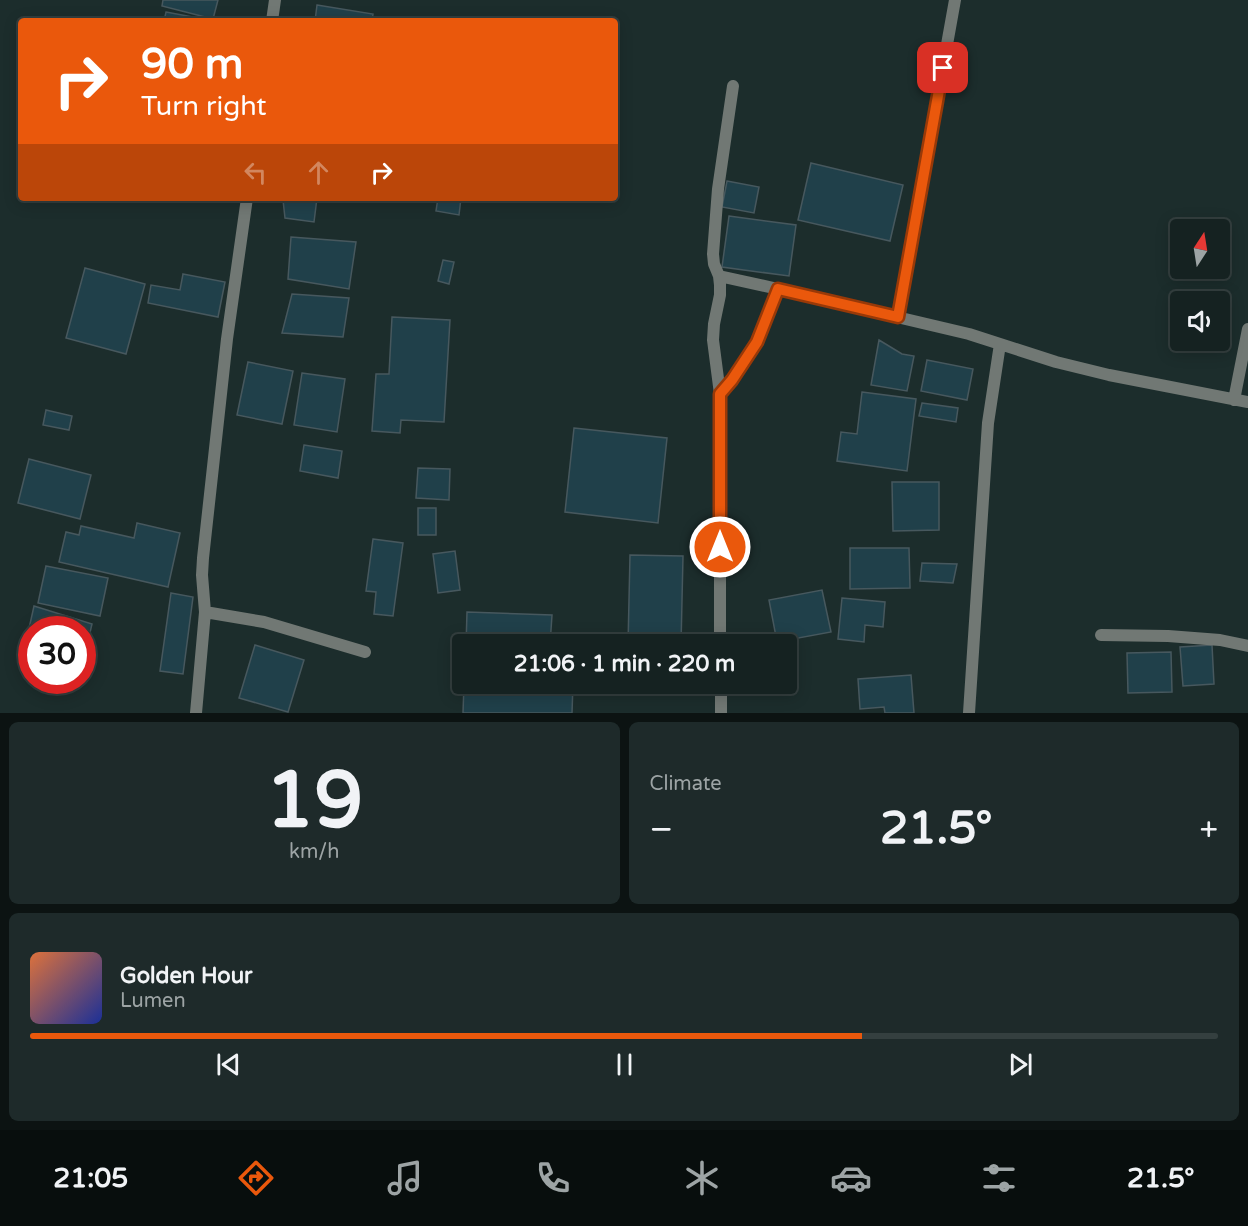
<!DOCTYPE html>
<meta charset="utf-8">
<style>
body{margin:0;font-family:"Varela Round",sans-serif;background:#1e2a2a;color:#f1f3f6;height:100vh;display:flex;flex-direction:column;font-size:22px;white-space:nowrap}
*{box-sizing:border-box;margin:0}
p{font-size:20px;color:#9da4a5}
.icon{flex:none;width:33px;height:33px;fill:none;stroke:currentColor;stroke-width:2;stroke-linecap:round;stroke-linejoin:round}
.map{position:relative;height:713px;overflow:hidden}
.sheet{display:flex;flex-direction:column;gap:9px;padding:9px;background:#0c1312;flex:1}
.sheet>*{flex:none}
.top-card{position:absolute;left:18px;top:18px;width:600px;height:183px;border-radius:6px;box-shadow:0 3px 15px #0003,0 0 0 2px #343f3f;background:#ea580c;color:#fff;overflow:hidden}
.needle{width:39px;rotate:12deg}
.buttons{position:absolute;left:1170px;top:219px;display:grid;gap:12px}
.buttons a{display:grid;place-items:center;width:60px;height:60px;border-radius:6px;background:#152221;box-shadow:0 3px 15px #0003,0 0 0 2px #343f3f;font-size:30px}
.speed{position:absolute;left:18px;top:616px;display:flex;gap:12px;font-size:30px;font-weight:700;text-align:center}
.speed>*{display:grid;place-content:center;width:78px;height:78px;border-radius:50%;background:#152221;box-shadow:0 3px 15px #0003,0 0 0 2px #343f3f;line-height:1}
.speed .limit{border:9px solid #d22;background:#fff;color:#111}
.pin{position:absolute;display:grid;place-items:center;width:51px;height:51px;color:#fff;margin:-26px;border-radius:12px;box-shadow:0 3px 9px #0006}
.me{position:absolute;width:66px;margin:-33px;rotate:0deg;stroke-linejoin:round;filter:drop-shadow(0 0 4px #0008)}
.turn{display:flex;align-items:center;gap:21px;height:126px;padding:0 24px;font-size:27px}
.turn .icon{width:78px;height:78px;stroke-width:2.5}
.turn b{display:block;font-size:42px;line-height:51px}
.lanes{display:flex;align-items:center;height:57px;padding:0 24px;background:#0003;justify-content:center;gap:30px;direction:ltr}
.lanes .off{opacity:.35}
.big{font-size:45px;font-weight:800;line-height:1.1}
.sheet .tile{flex:1;display:flex;flex-direction:column;justify-content:center;gap:9px;min-width:0;padding:0 21px;border-radius:9px;background:#1e2a2a}
.sheet .dial{align-items:center;gap:0}
.dial b{font-size:78px;line-height:1}
.song{display:flex;align-items:center;gap:18px}
.cover{width:72px;height:72px;border-radius:9px;background:linear-gradient(135deg,hsl(20 70% 55%),hsl(230 70% 35%))}
.played{height:6px;border-radius:3px;background:linear-gradient(90deg,#ea580c 70%,#343f3f 70%)}
.keys{display:flex;justify-content:space-around;direction:ltr}
.heat{display:flex;justify-content:space-between;align-items:center;font-size:33px;direction:ltr}
.sheet .tiles{flex:1;display:grid;gap:9px;grid-template-columns:1fr 1fr}
.tile:last-child{grid-column:span 2}
.trip{position:absolute;left:452px;top:634px;width:345px;height:60px;border-radius:6px;background:#152221;box-shadow:0 3px 15px #0003,0 0 0 2px #343f3f;font-weight:800;line-height:60px;text-align:center}
.menu{display:flex;height:96px;justify-content:space-around;align-items:center;background:#080e0d;color:#9da4a5}
.menu .icon{width:42px;height:42px}
.menu .on{color:#ea580c}
.menu b{font-size:27px;color:#f1f3f6}
.map>svg:first-child{display:block}
.building{fill:#20404a;stroke:#47585e;stroke-width:1.5}
.lines{fill:none;stroke-linecap:round;stroke-linejoin:round}
.minor{stroke:#717874;stroke-width:12}
.route-casing{stroke:#983908;stroke-width:15}
.route{stroke:#ea580c;stroke-width:10}
</style>
<div class="map">
<svg width="1248" height="713" viewBox="0 0 1248 713">
<rect width="100%" height="100%" fill="#1c2d2c"/>
<path class="building" d="M163 0H218L213 19 162 6Z
M317 5 373 14 372 21H315Z
M166 12 214 21H164Z
M811 163 903 185 890 241 798 220Z
M727 181 759 187 754 213 722 207Z
M274 198H317L314 222 285 218 283 200 274 199Z
M438 198H461L459 215 436 211Z
M729 216 796 225 789 276 722 267Z
M291 237 356 242 349 289 288 279Z
M443 260 454 262 449 284 438 281Z
M85 268 145 284 126 354 66 338Z
M183 274 225 282 218 317 148 303 151 285 180 290Z
M292 294 349 298 343 337 282 333Z
M392 317 450 320 444 422 401 420 400 433 372 431 376 374H389Z
M879 340 902 354 914 356 907 391 871 385Z
M927 360 973 369 967 400 921 391Z
M248 362 293 371 282 424 237 415Z
M302 373 345 379 337 432 294 425Z
M862 392 916 399 907 471 837 461 841 432 857 434Z
M922 403 958 408 956 422 919 416Z
M46 410 72 416 69 430 43 425Z
M574 428 667 438 658 523 565 512Z
M304 445 342 451 338 478 300 471Z
M29 459 91 475 80 519 18 503Z
M418 468 450 469 449 500 416 498Z
M892 482H939V530L893 531Z
M418 508H436V535H418Z
M137 523 180 533 168 587 59 562 66 532 79 535 81 526 134 538Z
M373 539 403 543 393 616 374 614 376 592 366 591Z
M850 548H909L910 588 850 589Z
M455 551 460 590 438 593 433 554Z
M630 555 683 556 681 645H628Z
M922 563 957 564 953 583 920 581Z
M46 566 108 578 100 616 38 603Z
M822 590 831 632 777 642 769 600Z
M171 593 193 597 183 674 160 671Z
M842 598 885 602 883 627 865 625 864 642 838 639Z
M34 606 92 624 82 667V630H32V636L28 633Z
M467 612 552 615 550 645H466Z
M255 645 304 660 288 712 239 698Z
M1212 645 1214 684 1183 686 1180 647Z
M1171 652 1172 692 1128 693 1127 653Z
M911 675 914 713H885L884 707 860 709 858 679Z
M464 684H573L572 713H463Z"/>
<g class="lines">
<path class="minor" d="M272 21 275 0
M719 276 778 289 969 334 1056 362 1109 375 1248 402
M898 317 955 0
M720 394 732 380 757 342 778 289
M1234 400 1248 329
M205 612 264 622 365 652
M1101 635 1168 636 1220 640 1248 646
M720 645V394L713 340 714 324 720 295V285L719 276 714 264 713 254 718 189 733 86
M721 684V713
M196 713 205 612 202 575 203 558 227 339 247 198
M969 713 988 423 1000 344"/>
</g>
<g class="lines">
<g class="route-casing">
<path id="route" d="M720 547V394L732 380 757 342 778 289 898 317 943 68"/>
</g>
<use href="#route" class="route"/>
</g>
</svg>
<div class="buttons">
<a><svg class="needle" viewBox="-14 -14 28 28"><path d="M0-13l5 13h-10z" fill="#e53935"/><path d="M0 13l5-13h-10z" fill="#9da4a5"/></svg></a>
<a><svg class="icon" aria-label="sound" viewBox="0 0 24 24"><path d="M4 9h4l5-4v14l-5-4H4zM17 9q2 3 0 6"/></svg></a>
</div>
<div class="speed"><div class="limit">30</div></div>
<div class="pin" style="left:943px;top:68px;background:#d93025"><svg class="icon" aria-label="arrive" viewBox="0 0 24 24"><path d="M6 21V4h12l-3 4 3 4H6"/></svg></div>
<svg class="me" style="left:720px;top:547px" viewBox="-20 -20 40 40"><circle r="17" fill="#ea580c" stroke="#fff" stroke-width="3"/><path d="M0-11L8 9 0 5-8 9z" fill="#fff"/></svg>
<div class="trip">21:06 · 1 min · 220 m</div>
<div class="top-card">
<div class="turn"><svg class="icon" aria-label="right" viewBox="0 0 24 24"><path d="M7 20v-9h11M14 6l5 5-5 5"/></svg><div><b>90 m</b>Turn right</div></div>
<div class="lanes"><svg class="icon off" aria-label="left" viewBox="0 0 24 24"><path d="M17 20v-9H6M10 6l-5 5 5 5"/></svg><svg class="icon off" aria-label="ahead" viewBox="0 0 24 24"><path d="M12 20V5M6 11l6-6 6 6"/></svg><svg class="icon" aria-label="right" viewBox="0 0 24 24"><path d="M7 20v-9h11M14 6l5 5-5 5"/></svg></div>
</div>
</div>
<section class="sheet">
<div class="tiles">
<div class="tile dial"><b>19</b><p>km/h</p></div>
<div class="tile"><p>Climate</p>
<div class="heat"><a>−</a><b class="big">21.5°</b><a>+</a></div>
</div>
<div class="tile">
<div class="song"><i class="cover"></i><div><b>Golden Hour</b><p>Lumen</p></div></div>
<div class="played"></div>
<div class="keys"><svg class="icon" aria-label="previous" viewBox="0 0 24 24"><path d="M18 5L8 12l10 7zM5 5v14"/></svg><svg class="icon" aria-label="pause" viewBox="0 0 24 24"><path d="M8 5v14M16 5v14"/></svg><svg class="icon" aria-label="next" viewBox="0 0 24 24"><path d="M6 5l10 7-10 7zM19 5v14"/></svg></div>
</div>
</div>
</section>
<nav class="menu">
<b>21:05</b>
<svg class="icon on" aria-label="directions" viewBox="0 0 24 24"><path d="M12 3l9 9-9 9-9-9zM9 14v-3h6M13 9l2 2-2 2"/></svg>
<svg class="icon" aria-label="music" viewBox="0 0 24 24"><path d="M9 18V5l10-2v13"/><circle cx="6" cy="18" r="3"/><circle cx="16" cy="16" r="3"/></svg>
<svg class="icon" aria-label="phone" viewBox="0 0 24 24"><path d="M5 4h4l2 5-3 2q2 4 5 5l2-3 5 2v4C11 20 4 13 5 4z"/></svg>
<svg class="icon" aria-label="climate" viewBox="0 0 24 24"><path d="M12 3v18M4 7l16 10M4 17L20 7"/></svg>
<svg class="icon" aria-label="car" viewBox="0 0 24 24"><path d="M5 17H2v-5l4-1 3-4h7l3 4 3 1v5h-3M9 17h6M6 11h13"/><circle cx="7" cy="17" r="2"/><circle cx="17" cy="17" r="2"/></svg>
<svg class="icon" aria-label="filters" viewBox="0 0 24 24"><path d="M4 7h16M4 17h16"/><circle cx="9" cy="7" r="2"/><circle cx="15" cy="17" r="2"/></svg>
<b>21.5°</b>
</nav>
